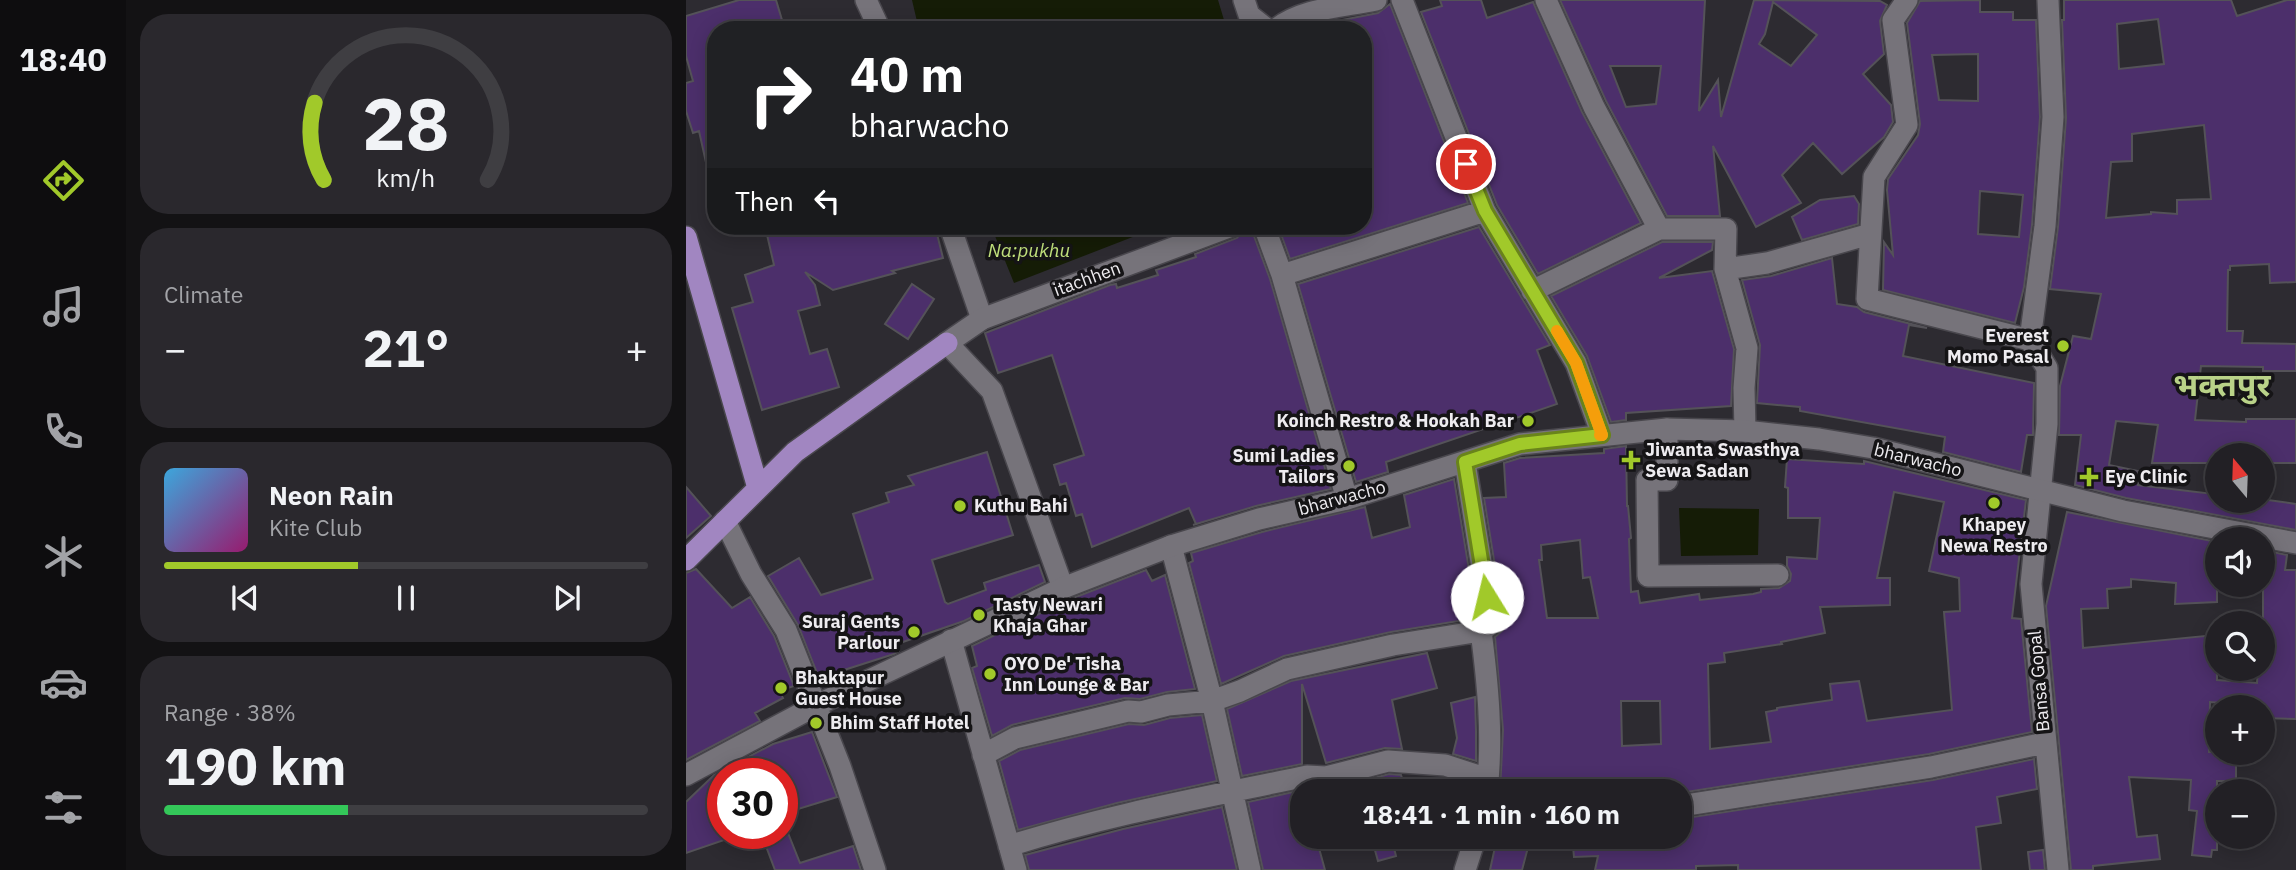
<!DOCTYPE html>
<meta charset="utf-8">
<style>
body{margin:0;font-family:"IBM Plex Sans","Noto Sans Devanagari",sans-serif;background:#2a282d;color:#f1f3f6;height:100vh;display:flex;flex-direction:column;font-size:26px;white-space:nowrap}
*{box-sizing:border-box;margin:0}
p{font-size:23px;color:#a2a3a7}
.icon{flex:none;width:38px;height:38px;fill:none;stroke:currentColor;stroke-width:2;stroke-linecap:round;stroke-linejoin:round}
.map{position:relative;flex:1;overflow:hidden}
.sheet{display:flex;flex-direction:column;gap:14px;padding:14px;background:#131214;width:560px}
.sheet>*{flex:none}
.hud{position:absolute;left:21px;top:21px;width:665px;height:214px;border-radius:28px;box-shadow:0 4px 18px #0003,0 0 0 2px #3f3e42;background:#202124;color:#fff;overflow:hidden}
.needle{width:46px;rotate:341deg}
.tools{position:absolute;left:1519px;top:443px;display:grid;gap:14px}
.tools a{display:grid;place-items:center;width:70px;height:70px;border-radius:50%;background:#222025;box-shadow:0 4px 18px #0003,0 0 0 2px #3f3e42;font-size:35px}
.speed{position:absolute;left:21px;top:758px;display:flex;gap:14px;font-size:35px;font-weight:700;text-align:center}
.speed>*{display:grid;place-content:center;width:91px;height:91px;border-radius:50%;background:#222025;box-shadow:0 4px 18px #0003,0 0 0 2px #3f3e42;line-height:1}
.speed .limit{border:10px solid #d22;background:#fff;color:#111}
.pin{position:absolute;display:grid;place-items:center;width:60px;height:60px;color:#fff;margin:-30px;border:4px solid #fff;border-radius:50%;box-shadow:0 2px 7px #0007}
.me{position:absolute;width:77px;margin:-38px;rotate:351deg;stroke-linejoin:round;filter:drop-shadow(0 0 5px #0008)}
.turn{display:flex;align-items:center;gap:24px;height:147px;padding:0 28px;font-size:32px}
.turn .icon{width:91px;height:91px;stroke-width:2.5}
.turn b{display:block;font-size:49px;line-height:60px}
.then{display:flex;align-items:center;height:66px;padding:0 28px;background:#0003;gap:14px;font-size:26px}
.big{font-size:52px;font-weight:800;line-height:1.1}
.sheet .tile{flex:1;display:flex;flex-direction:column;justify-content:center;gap:10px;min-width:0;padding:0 24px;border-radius:28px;background:#2a282d}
.sheet .dial{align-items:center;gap:0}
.dial svg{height:182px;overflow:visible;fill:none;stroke:#3f3e42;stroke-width:7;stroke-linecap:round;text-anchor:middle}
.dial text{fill:#f1f3f6;stroke:none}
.song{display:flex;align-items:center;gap:21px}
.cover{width:84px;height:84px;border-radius:10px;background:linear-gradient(135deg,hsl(200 70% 55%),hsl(320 70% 35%))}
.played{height:7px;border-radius:4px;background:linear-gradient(90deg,#a1c92a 40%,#3f3e42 40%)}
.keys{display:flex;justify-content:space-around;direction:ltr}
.heat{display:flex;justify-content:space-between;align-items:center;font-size:38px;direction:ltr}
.charge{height:10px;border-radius:5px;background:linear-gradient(90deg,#34c759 38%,#3f3e42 0)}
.trip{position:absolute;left:604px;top:779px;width:402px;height:70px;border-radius:28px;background:#222025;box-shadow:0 4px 18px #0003,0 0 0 2px #3f3e42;font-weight:800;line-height:70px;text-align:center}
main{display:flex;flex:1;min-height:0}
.tabs{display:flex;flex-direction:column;width:126px;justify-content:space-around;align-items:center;background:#0e0d0f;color:#a2a3a7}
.tabs .icon{width:49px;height:49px}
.tabs .on{color:#a1c92a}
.tabs b{font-size:32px;color:#f1f3f6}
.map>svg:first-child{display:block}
.water{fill:#151c06}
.building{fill:#4c2f6b;stroke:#545258;stroke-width:2;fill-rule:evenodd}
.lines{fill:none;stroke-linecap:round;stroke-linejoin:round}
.street-casing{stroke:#49474d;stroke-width:24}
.secondary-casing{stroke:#49474d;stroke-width:24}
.primary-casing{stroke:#49474d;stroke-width:24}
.street{stroke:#76737a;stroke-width:21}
.secondary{stroke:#76737a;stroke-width:21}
.primary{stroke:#a186c1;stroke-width:21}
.route-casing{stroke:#69831b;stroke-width:18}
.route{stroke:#a1c92a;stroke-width:12}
.slow{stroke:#f59e0b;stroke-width:12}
.poi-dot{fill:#a1c92a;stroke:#151416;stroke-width:2.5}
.labels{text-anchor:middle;stroke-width:7;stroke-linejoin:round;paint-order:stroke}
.street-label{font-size:18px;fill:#eeecf0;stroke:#151416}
.poi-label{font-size:18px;font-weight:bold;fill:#eeecf0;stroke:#151416;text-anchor:start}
.water-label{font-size:19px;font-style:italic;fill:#c2e27d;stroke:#151416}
.town-label{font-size:32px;font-weight:bold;fill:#b9d288;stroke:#151416}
</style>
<main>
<nav class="tabs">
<b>18:40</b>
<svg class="icon on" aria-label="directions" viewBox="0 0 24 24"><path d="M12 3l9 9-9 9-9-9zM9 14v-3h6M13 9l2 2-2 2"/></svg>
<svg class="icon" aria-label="music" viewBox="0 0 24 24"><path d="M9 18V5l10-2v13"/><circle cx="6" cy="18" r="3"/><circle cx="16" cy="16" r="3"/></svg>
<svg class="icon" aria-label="phone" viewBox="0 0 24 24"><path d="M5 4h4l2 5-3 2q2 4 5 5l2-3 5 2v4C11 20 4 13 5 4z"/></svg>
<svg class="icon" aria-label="climate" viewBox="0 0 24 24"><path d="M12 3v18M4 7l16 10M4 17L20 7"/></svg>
<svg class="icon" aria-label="car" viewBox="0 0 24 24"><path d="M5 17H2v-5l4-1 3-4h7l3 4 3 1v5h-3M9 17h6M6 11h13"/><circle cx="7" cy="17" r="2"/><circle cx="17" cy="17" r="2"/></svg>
<svg class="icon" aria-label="filters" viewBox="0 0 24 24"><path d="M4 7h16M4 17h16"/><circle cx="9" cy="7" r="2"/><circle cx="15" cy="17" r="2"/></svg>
</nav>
<section class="sheet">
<div class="tile dial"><svg viewBox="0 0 100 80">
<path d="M14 69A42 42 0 1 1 86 69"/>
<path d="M14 69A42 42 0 0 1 10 35" stroke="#a1c92a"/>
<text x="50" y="56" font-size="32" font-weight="700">28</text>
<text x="50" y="72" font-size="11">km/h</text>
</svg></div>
<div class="tile"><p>Climate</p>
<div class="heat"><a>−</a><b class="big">21°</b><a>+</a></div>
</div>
<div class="tile">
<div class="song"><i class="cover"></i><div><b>Neon Rain</b><p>Kite Club</p></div></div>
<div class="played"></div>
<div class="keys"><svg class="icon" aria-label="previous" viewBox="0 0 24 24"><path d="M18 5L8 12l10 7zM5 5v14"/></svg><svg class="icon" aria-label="pause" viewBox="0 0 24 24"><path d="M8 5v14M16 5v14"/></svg><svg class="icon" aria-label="next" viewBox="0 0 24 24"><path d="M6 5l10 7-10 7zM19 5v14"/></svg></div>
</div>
<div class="tile"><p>Range · 38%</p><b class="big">190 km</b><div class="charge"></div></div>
</section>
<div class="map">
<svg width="1610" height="870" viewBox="0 0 1610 870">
<rect width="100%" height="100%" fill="#2d2b31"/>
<path class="water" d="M226 0H532L541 30H233Z
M305 226H475L328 283Z
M993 508 1073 509 1072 555 995 556Z"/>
<path class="building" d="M53 0H90L99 30H30V167H21L13 131 7 133 0 111V83L7 81 0 56V16Z
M754 0H795L801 18 847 2 896 112 955 223 852 274 811 205 735 12 756 6Z
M874 0H1019L1013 111 1032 80 1035 117 1068 0 1194 1 1201 5 1194 21 1198 54 1177 74 1205 105 1207 122 1198 137 1156 174 1127 143 1096 175 1115 203 1070 227 1027 146 1034 216H981L920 101ZM1087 2 1131 35 1105 66 1073 44 1079 34ZM924 66H975L970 104 940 107Z
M1294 0V12H1327V20H1350L1354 117 1346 225 1338 287 1329 323 1197 290 1198 242 1207 255 1201 190 1202 179 1232 135 1234 124 1221 23 1234 1ZM1292 54V101L1253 100 1246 55ZM1294 191 1337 195 1333 237 1292 234Z
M1378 0H1545L1551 16 1601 0H1610V282L1584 283 1583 264 1544 266V270H1542L1541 331H1557L1556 343 1610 344V371H1577V367L1515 366 1509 420 1560 422V419H1610V463H1577V455H1531V463H1466L1472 425 1430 421 1423 465 1452 471V485L1528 494 1527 500H1582L1610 504V530L1440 498 1389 485 1395 435H1373L1374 386 1387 336 1405 339 1415 294 1364 289 1372 227 1380 118 1376 20H1378ZM1472 19 1478 64 1433 69 1431 24ZM1518 125 1525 199 1491 200V214L1465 212V214L1420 218 1425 162 1446 161V134Z
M704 4 782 203 604 259 592 226H677V30H625V26L692 13Z
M1168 196 1173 204 1172 224 1116 240 1106 217 1134 200Z
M79 226H249L257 258 206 271 209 273 147 290 119 272 129 285 134 305 112 311 124 354 141 349 153 387 76 410 46 308 67 302 59 275 88 265Z
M793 227 864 345 851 350 871 404 700 462 702 472 670 482 612 284Z
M565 228 584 279 645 489 570 506 507 525 510 524 503 508 406 547 396 514 390 516 380 483 374 485 368 465 398 455 366 355 312 373 299 333 424 285 430 284 431 288 472 275 470 270 510 257 509 254 551 238 558 230Z
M976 242H1027L1026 250 973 278 1026 271 1048 349 1045 406 940 413V420L925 422 901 356 865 296Z
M1146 258 1151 304 1171 307 1178 312 1241 328 1223 325 1217 356 1348 383 1347 435H1341L1335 472 1257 452 1259 437 1114 411V407L1071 403 1074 345 1056 280 1085 276Z
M226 284 248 299 222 339 199 324Z
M940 446 941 506H942L945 538 943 539 945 592 952 591 954 603 1013 594 1014 600 1067 594 1075 592V589L1093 588 1104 581 1105 574 1101 566V557L1131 559 1134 518H1102V488L1099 487 1101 459 1178 464V461L1340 500 1326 618 1335 619 1346 732 1243 754 994 793 840 789 814 791 817 730 809 637 817 630 818 622 798 498 820 497 818 463 834 458 918 453V449ZM1208 492 1258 502 1243 571 1273 578 1274 611 1258 612 1266 710 1181 721 1173 681 1144 684 1146 700 1091 708V710L1080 712 1085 742 1024 749 1022 664 1039 662 1038 653 1096 644 1095 642 1139 633 1134 607 1204 605V578H1191ZM894 540 897 578 904 577 912 618H861L853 560H856L855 545ZM935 701H974L975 744 936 746Z
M301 452 327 535 246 560 259 602 262 604 300 590 298 583 353 565 359 582 278 621 211 644 213 651 208 654 133 678 112 625 82 576 113 558 135 595 187 579 167 514 203 502 200 493 228 485 222 476Z
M768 479 791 618 705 632 598 656 535 684 503 563 507 561 505 553 576 532 679 507 686 538 724 527 718 495Z
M0 487 25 516 0 538Z
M1381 512 1531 542 1525 582H1531V602L1489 604 1490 583 1445 579V587L1421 589 1422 608 1395 609 1397 648 1529 635 1528 642H1531V680L1571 683 1572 668H1577V550L1601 555 1599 570H1610V719L1577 718V707H1568V705L1524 702 1523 752H1550V781H1531V850H1526L1525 857 1506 855 1511 811 1503 810 1505 780 1443 777 1451 837 1471 835 1474 859 1407 866V870H1385L1360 606Z
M10 569 46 608 64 597 88 636 108 686 93 691 97 698 69 713 74 721 0 760V573Z
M460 570 466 581 479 575 509 689 481 692 454 699 439 698 326 725 306 736 286 668 291 666 286 646 382 600Z
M741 653 751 688 706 700 716 749 699 748 640 763 616 684V764L556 776 541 709 605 681Z
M789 697 790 731V761L767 754 771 738 765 703Z
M516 715 531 781 431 803 332 830 313 761 334 750 443 724 458 725 484 718Z
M126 732 151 797 96 814V774H37V798L27 801 37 833 41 839 0 853V802L28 775 87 744Z
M1348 759 1351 789 1311 797 1315 823 1290 827 1295 870H1052V865L1010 866V870H909L912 856 888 857 886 836H994V819L1247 780Z
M703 774 715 775 720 791H649L648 789Z
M616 790V845L631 841 639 870H577L562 802Z
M536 807 551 870H343L339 855 437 829Z
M75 833H102L114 863 167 846 175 870H89Z
M685 836H705L710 856 692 861Z
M826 836H845L836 870H804L811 838 824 844Z
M1357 850 1359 870H1344L1342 852Z"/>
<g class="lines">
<g class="street-casing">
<path id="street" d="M180 0 194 30
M558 0 563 15 582 30
M716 0 799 211 890 363 916 435
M860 0 908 107 973 229
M1221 0 1207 20 1221 125 1188 177 1181 299 1344 340
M1362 0 1367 117 1359 226 1344 340 1361 368V424L1345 584 1372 870
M264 226 296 319
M578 226 596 275 661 499
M1039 269 1081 263 1184 234
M596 275 799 211
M846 291 973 229H1040L1039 269 1061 348 1058 388 1059 431
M261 343 306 391 377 588
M981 429V480H961L962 576 1092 575
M779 462 805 624 795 631C802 685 807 737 801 791
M39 521 65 574 100 630 154 766 189 870
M485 546 526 701 564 870
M265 640 330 870
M297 755 329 738 442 711 455 712 482 705 526 701 554 691 601 669 707 645 795 631
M994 806 1245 767 1359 743
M323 846C420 815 521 797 621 776L640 777 702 761 759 765 802 779
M779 870 790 836"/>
</g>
<g class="secondary-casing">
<path id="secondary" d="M589 30C615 8 658 7 690 0
M261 343 296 319 546 226
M0 775 131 705 377 588 485 546 573 519 661 499 834 444 981 429 1059 431 1133 439 1187 448 1437 511 1610 543"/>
</g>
<g class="primary-casing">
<path id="primary" d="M0 237 72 488
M0 560 109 452 261 343"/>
</g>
<use href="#street" class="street"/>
<use href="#secondary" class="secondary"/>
<use href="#primary" class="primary"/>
</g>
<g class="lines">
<g class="route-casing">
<path id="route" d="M780 164 799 211 890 363 916 435 834 444 779 462 801 597"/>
</g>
<use href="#route" class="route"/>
<path class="slow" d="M871 331 890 363 916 435H914"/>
</g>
<g class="poi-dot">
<circle cx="1377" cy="346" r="7"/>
<circle cx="842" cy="421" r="7"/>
<path d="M941.5 449.5h7v7h7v7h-7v7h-7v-7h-7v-7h7z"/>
<circle cx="663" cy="466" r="7"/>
<path d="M1399.5 466.5h7v7h7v7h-7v7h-7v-7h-7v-7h7z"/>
<circle cx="1308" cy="503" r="7"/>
<circle cx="274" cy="506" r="7"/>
<circle cx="293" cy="615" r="7"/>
<circle cx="228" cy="632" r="7"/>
<circle cx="304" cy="674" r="7"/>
<circle cx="95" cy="688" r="7"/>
<circle cx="130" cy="723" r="7"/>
</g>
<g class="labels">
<g class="street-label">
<text transform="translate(401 279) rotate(-20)" y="6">itachhen</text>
<text transform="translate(1232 460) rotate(14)" y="6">bharwacho</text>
<text transform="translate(656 498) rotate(-15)" y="6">bharwacho</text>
<text transform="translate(1353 681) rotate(-95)" y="6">Bansa Gopal</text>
</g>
<g class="poi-label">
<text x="1363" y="342" text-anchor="end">Everest<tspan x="1363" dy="21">Momo Pasal</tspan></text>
<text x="828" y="427" text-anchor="end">Koinch Restro &amp; Hookah Bar</text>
<text x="959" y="456">Jiwanta Swasthya<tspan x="959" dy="21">Sewa Sadan</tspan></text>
<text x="649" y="462" text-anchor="end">Sumi Ladies<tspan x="649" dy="21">Tailors</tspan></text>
<text x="1419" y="483">Eye Clinic</text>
<text x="288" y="512">Kuthu Bahi</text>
<text x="1308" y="531" text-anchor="middle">Khapey<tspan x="1308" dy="21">Newa Restro</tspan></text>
<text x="307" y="611">Tasty Newari<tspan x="307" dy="21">Khaja Ghar</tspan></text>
<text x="214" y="628" text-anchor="end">Suraj Gents<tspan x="214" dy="21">Parlour</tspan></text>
<text x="318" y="670">OYO De' Tisha<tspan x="318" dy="21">Inn Lounge &amp; Bar</tspan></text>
<text x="109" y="684">Bhaktapur<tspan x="109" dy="21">Guest House</tspan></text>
<text x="144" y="729">Bhim Staff Hotel</text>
</g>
<g class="water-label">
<text x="343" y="257">Na:pukhu</text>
</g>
<g class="town-label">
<text x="1536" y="396">भक्तपुर</text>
</g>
</g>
</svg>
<div class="tools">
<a><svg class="needle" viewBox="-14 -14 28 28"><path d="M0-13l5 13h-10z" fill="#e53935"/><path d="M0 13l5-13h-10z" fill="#a2a3a7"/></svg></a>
<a><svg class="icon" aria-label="sound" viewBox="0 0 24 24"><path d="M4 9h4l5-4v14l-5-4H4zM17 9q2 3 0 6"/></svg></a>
<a><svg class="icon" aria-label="search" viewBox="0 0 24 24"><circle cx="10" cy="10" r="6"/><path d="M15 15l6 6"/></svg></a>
<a>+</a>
<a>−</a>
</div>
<div class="speed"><div class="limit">30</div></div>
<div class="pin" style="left:780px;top:164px;background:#d93025"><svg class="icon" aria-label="arrive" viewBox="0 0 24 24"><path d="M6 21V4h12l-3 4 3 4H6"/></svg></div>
<svg class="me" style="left:801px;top:597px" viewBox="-20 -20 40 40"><circle r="19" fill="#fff"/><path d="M0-13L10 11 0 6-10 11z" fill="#a1c92a"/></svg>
<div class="trip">18:41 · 1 min · 160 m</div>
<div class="hud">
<div class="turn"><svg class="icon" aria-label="right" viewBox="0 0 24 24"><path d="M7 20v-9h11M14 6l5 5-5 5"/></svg><div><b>40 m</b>bharwacho</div></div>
<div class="then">Then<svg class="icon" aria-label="left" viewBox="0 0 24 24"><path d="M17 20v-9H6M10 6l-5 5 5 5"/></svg></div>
</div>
</div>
</main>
